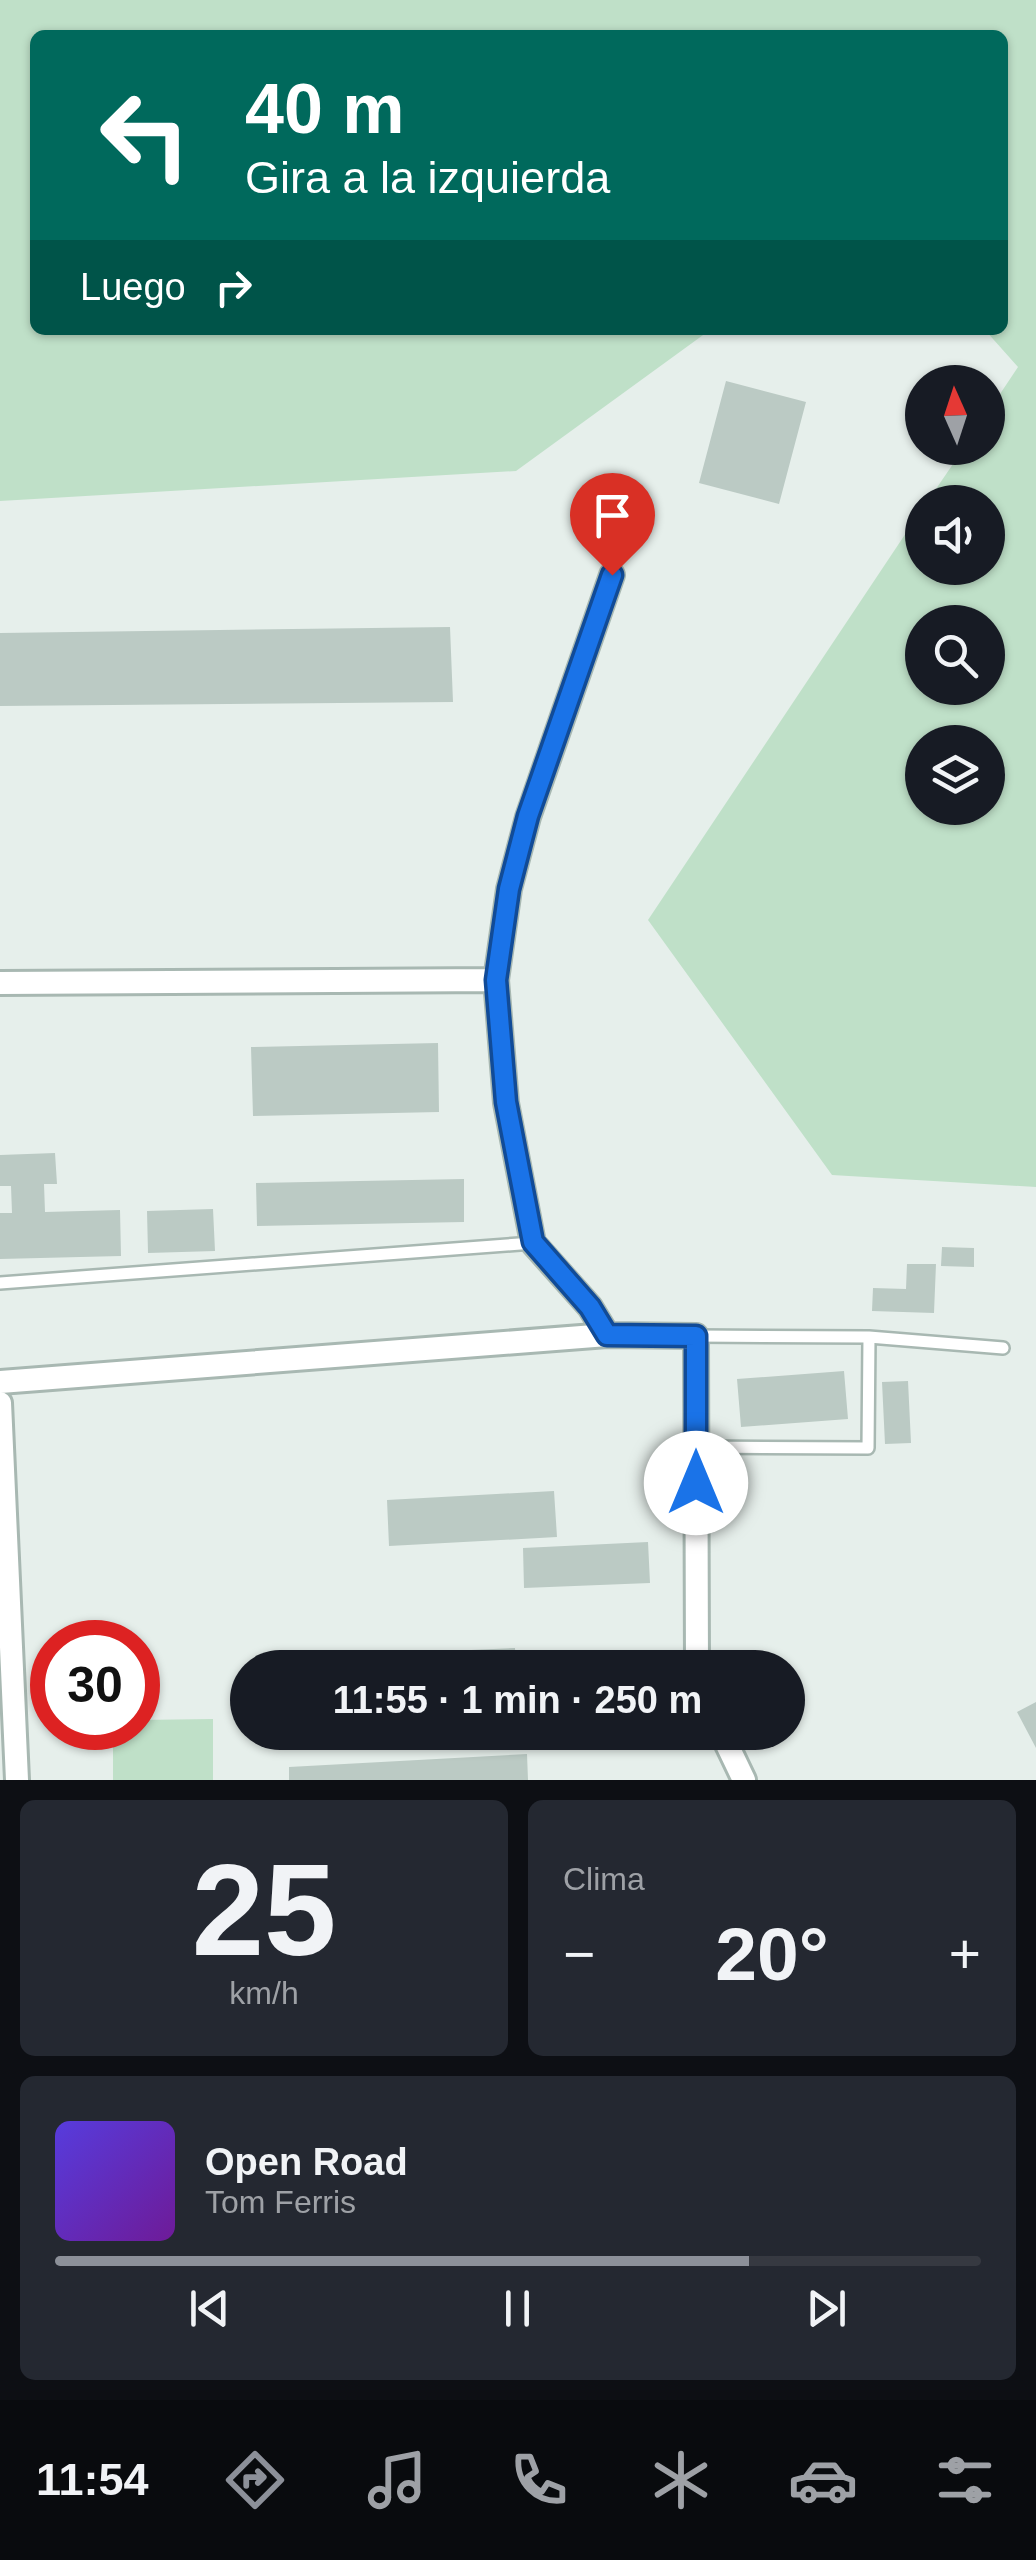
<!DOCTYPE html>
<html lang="es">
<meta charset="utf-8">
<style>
body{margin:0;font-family:Arial,sans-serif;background:#242831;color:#f1f3f6;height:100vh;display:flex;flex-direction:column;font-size:38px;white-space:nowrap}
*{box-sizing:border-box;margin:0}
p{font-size:32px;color:#9ea1a6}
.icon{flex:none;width:55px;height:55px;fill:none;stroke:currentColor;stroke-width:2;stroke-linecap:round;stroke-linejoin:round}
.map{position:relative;height:1780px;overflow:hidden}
.drawer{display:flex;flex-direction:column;gap:20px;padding:20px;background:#0d0f14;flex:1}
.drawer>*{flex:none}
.banner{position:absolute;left:30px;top:30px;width:978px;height:305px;border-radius:15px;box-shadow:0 2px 8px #0004;background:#00695c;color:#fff;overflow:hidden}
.needle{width:65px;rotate:357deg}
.fabs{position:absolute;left:905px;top:365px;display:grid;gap:20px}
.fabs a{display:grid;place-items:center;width:100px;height:100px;border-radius:50%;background:#171b24;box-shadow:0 2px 8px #0004;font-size:50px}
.speed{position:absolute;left:30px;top:1620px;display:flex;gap:20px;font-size:50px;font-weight:700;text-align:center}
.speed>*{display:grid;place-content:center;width:130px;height:130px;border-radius:50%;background:#171b24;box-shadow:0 2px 8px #0004;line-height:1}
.speed .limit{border:15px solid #d22;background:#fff;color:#111}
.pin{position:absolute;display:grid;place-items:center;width:85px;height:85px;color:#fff;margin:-102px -42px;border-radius:50% 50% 50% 0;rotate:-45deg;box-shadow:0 0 10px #0007}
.pin .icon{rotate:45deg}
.me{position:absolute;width:110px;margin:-55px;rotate:0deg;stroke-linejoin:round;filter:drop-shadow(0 0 8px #0008)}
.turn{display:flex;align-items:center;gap:35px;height:210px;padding:0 50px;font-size:45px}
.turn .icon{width:130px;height:130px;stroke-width:2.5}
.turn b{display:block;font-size:70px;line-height:85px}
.then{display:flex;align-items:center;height:95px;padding:0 50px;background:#0003;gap:20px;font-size:38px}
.big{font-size:75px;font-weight:600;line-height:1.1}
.drawer .widget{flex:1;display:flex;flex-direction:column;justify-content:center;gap:15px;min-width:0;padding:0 35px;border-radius:15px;background:#242831}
.drawer .dial{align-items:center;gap:0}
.dial b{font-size:130px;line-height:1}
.song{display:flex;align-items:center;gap:30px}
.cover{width:120px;height:120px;border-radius:15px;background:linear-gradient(135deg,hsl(250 70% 55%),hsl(280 70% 35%))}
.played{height:10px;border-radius:5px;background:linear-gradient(90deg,#8c9099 75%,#363941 75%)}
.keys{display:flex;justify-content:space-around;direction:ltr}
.heat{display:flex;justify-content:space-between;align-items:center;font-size:55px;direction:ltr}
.drawer .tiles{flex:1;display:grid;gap:20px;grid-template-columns:1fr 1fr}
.widget:last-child{grid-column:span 2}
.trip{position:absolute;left:230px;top:1650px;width:575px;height:100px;border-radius:50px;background:#171b24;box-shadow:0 2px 8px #0004;font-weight:600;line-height:100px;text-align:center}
.dock{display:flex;height:160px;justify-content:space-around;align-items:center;background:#090b0e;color:#9ea1a6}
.dock .icon{width:70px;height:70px}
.dock .on{color:#8c9099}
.dock b{font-size:45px;color:#f1f3f6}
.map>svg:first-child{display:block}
.green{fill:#bfe0c8;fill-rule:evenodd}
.building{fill:#bbcac4}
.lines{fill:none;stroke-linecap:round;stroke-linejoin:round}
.lane-casing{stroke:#a8b8b2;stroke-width:16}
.street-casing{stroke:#a8b8b2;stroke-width:28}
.lane{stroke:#fff;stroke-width:11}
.street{stroke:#fff;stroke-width:22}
.route-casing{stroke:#114b97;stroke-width:25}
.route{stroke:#1a73e8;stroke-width:18}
</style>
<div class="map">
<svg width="1036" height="1780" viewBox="0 0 1036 1780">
<rect width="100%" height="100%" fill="#e6efeb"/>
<path class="green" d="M0 0H1036V1187L832 1175 648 920 922 509V568H988V502H927L964 448H988V412L1018 367 985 330H1002V35H35V330H710L516 471 0 501ZM922 622H988V688H922ZM922 742H988V808H922Z
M213 1719V1780H113V1728H138V1720Z"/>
<path class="building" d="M726 381 806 402 779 504 699 483Z
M450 627 453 702 0 706V633Z
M438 1043 439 1112 253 1116 251 1047Z
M55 1153 57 1184H44L45 1212 120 1210 121 1256 0 1259V1213H12L11 1186H0V1155Z
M464 1179V1222L257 1226 256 1183Z
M213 1209 215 1251 148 1253 147 1211Z
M942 1247 974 1248V1267L941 1266Z
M907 1264H936L934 1313 872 1311 873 1288 906 1289Z
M844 1371 848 1419 741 1427 737 1379Z
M908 1381 911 1443 885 1444 882 1382Z
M554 1491 557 1537 389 1546 387 1500Z
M648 1542 650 1583 524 1588 523 1548Z
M515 1648 516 1668H272V1659Z
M1036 1702V1748L1017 1712Z
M527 1754 528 1780H289V1767Z"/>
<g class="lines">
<g class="lane-casing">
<path id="lane" d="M0 1283 533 1243
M696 1336 869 1337 1003 1348
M696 1447 868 1448 869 1337"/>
</g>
<g class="street-casing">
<path id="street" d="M0 983 496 980
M607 1335 590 1307 533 1243 506 1103 496 980 509 889 528 817 612 575
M0 1382 607 1335 696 1336 697 1668
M0 1403 17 1780
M721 1732 744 1780"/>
</g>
<use href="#lane" class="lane"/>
<use href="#street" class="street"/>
</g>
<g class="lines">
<g class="route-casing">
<path id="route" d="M612 575 528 816 509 889 496 980 506 1102 533 1242 590 1307 607 1335 696 1336V1483"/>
</g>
<use href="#route" class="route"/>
</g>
</svg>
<div class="fabs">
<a><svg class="needle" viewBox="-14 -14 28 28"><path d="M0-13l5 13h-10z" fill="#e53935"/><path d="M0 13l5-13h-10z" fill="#9ea1a6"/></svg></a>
<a><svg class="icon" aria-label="sound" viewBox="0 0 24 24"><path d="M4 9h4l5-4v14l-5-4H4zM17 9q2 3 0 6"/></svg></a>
<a><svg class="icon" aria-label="search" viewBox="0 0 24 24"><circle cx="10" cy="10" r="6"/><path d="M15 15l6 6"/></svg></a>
<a><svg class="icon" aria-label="layers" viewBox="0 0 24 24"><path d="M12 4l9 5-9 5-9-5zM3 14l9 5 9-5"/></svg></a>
</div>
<div class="speed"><div class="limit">30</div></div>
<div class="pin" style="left:612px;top:575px;background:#d93025"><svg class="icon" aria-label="arrive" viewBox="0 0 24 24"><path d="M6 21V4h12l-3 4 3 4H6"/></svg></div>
<svg class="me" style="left:696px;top:1483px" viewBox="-20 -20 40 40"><circle r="19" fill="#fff"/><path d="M0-13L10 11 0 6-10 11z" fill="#1a73e8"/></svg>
<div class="trip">11:55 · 1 min · 250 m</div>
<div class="banner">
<div class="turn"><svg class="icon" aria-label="left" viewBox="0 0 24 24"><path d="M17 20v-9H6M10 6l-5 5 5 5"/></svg><div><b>40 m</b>Gira a la izquierda</div></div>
<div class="then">Luego<svg class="icon" aria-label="right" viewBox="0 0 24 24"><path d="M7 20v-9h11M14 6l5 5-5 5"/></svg></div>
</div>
</div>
<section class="drawer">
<div class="tiles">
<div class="widget dial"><b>25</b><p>km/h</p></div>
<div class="widget"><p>Clima</p>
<div class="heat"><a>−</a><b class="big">20°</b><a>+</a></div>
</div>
<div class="widget">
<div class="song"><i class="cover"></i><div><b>Open Road</b><p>Tom Ferris</p></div></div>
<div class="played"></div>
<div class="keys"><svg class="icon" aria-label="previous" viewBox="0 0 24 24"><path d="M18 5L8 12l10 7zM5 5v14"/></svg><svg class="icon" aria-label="pause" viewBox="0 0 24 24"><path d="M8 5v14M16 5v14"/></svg><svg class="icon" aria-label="next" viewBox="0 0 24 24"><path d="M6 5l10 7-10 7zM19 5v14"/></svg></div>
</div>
</div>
</section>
<nav class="dock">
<b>11:54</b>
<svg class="icon on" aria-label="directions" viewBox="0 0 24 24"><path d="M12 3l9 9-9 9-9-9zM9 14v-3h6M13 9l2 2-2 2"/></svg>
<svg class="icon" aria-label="music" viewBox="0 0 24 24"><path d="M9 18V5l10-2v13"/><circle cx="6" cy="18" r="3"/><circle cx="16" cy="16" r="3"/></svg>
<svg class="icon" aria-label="phone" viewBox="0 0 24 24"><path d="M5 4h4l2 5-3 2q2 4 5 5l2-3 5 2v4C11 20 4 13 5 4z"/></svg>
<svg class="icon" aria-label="climate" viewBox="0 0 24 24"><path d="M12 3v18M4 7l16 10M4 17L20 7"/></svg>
<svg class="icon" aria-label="car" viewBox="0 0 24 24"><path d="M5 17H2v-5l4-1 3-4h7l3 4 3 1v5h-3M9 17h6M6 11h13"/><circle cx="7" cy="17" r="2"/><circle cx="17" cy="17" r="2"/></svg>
<svg class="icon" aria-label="filters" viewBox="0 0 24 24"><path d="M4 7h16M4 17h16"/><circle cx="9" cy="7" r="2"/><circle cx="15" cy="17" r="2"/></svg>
</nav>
